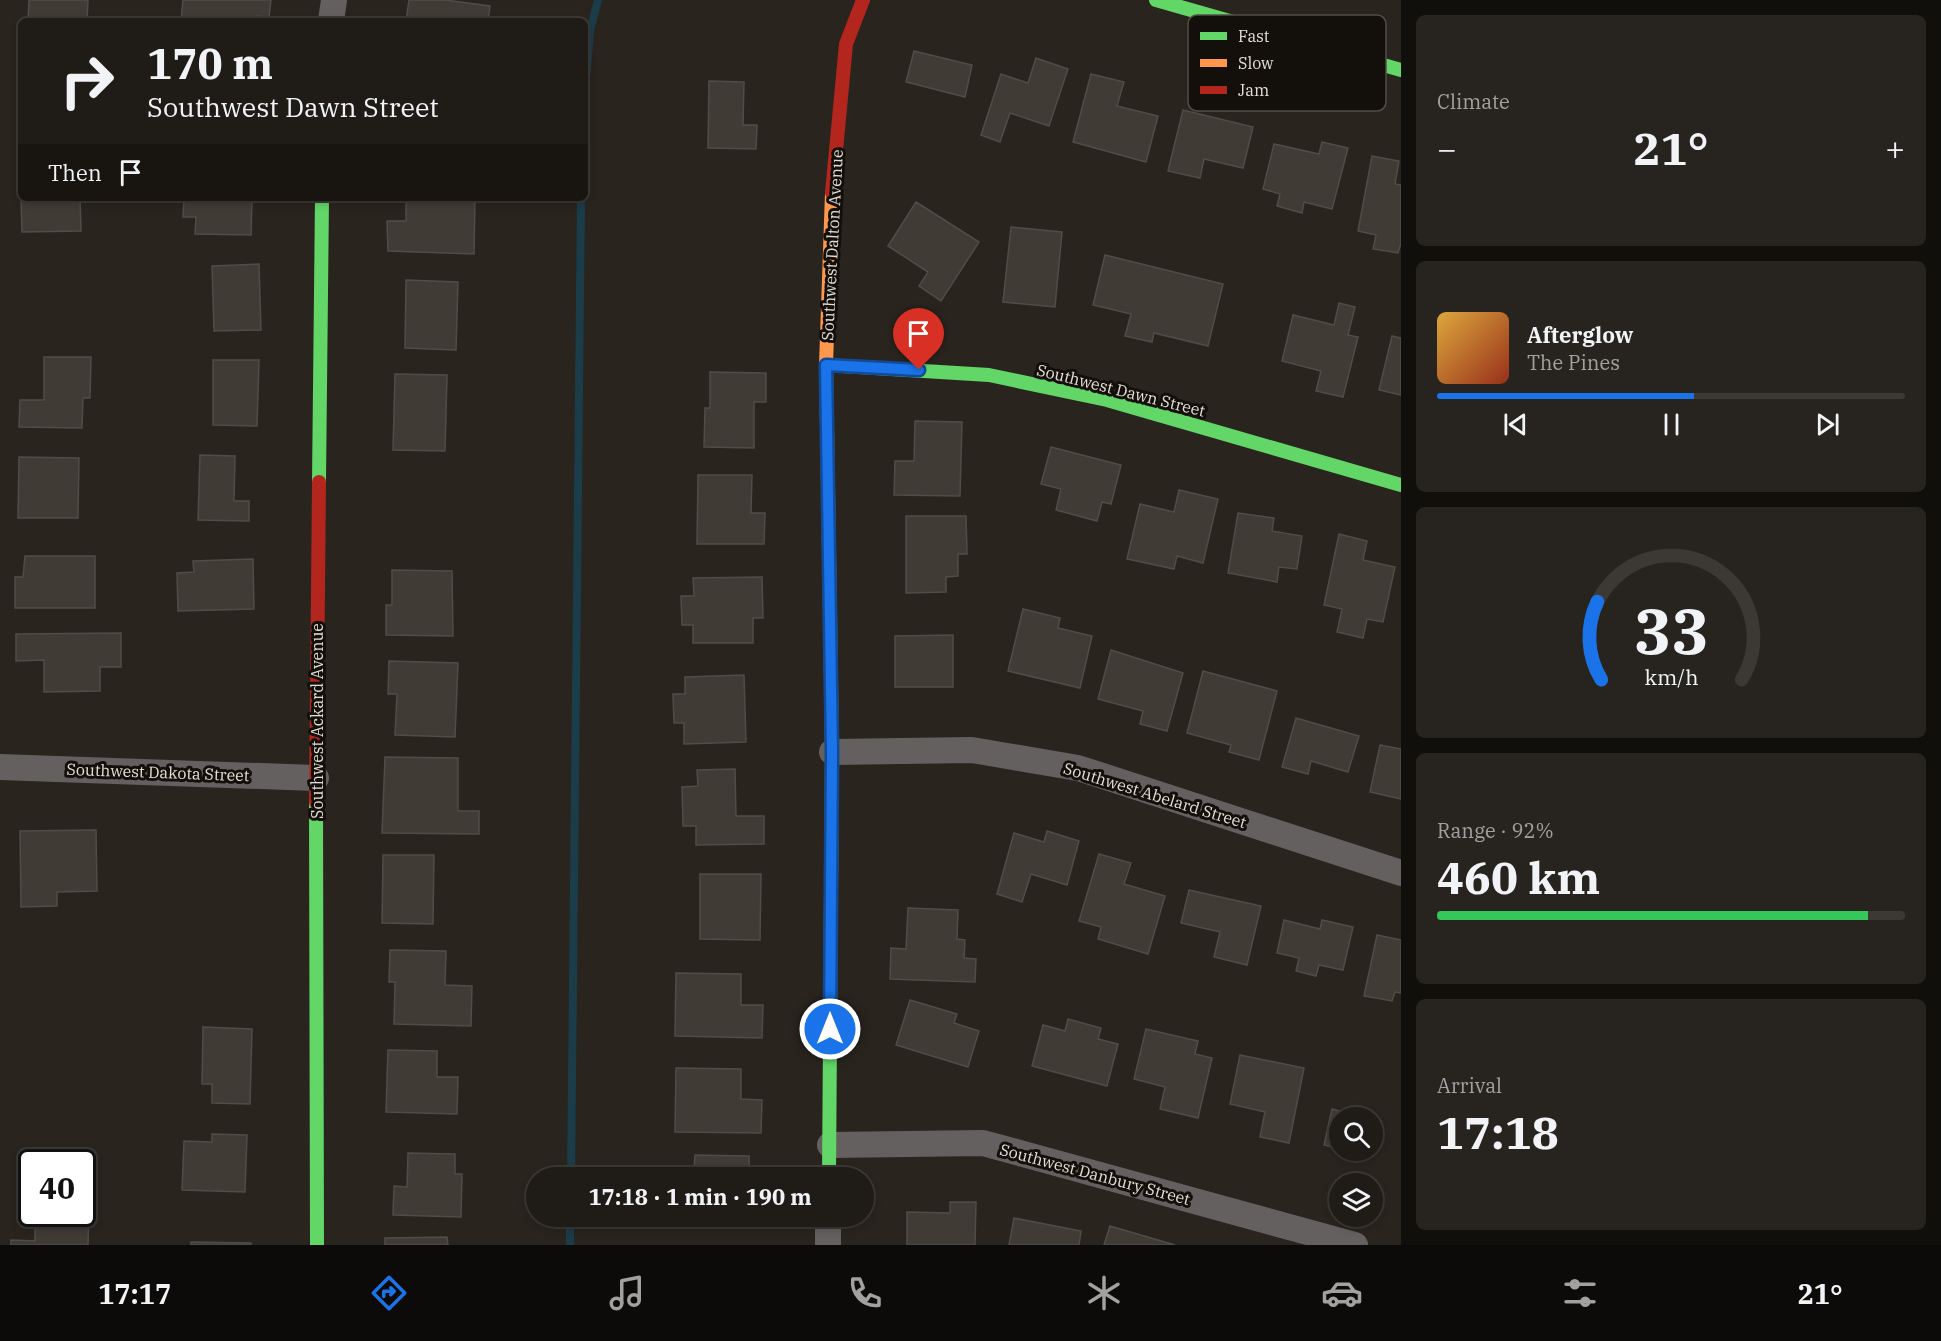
<!DOCTYPE html>
<meta charset="utf-8">
<style>
body{margin:0;font-family:"IBM Plex Serif",serif;background:#27241f;color:#f1f3f6;height:100vh;display:flex;flex-direction:column;font-size:22px;white-space:nowrap}
*{box-sizing:border-box;margin:0}
p{font-size:20px;color:#a1a1a1}
.icon{flex:none;width:33px;height:33px;fill:none;stroke:currentColor;stroke-width:2;stroke-linecap:round;stroke-linejoin:round}
.map{position:relative;flex:1;overflow:hidden}
.side{display:flex;flex-direction:column;gap:15px;padding:15px;background:#110f0c;width:540px}
.side>*{flex:none}
.guide{position:absolute;left:18px;top:18px;width:570px;height:183px;border-radius:9px;box-shadow:0 3px 9px #0003,0 0 0 2px #3c3935;background:#1f1b16;color:#f1f3f6;overflow:hidden}
.controls{position:absolute;left:1329px;top:1107px;display:grid;gap:12px}
.controls a{display:grid;place-items:center;width:54px;height:54px;border-radius:50%;background:#1f1b16;box-shadow:0 3px 9px #0003,0 0 0 2px #3c3935;font-size:30px}
.speed{position:absolute;left:18px;top:1149px;display:flex;gap:12px;font-size:30px;font-weight:700;text-align:center}
.speed>*{display:grid;place-content:center;width:78px;height:78px;border-radius:50%;background:#1f1b16;box-shadow:0 3px 9px #0003,0 0 0 2px #3c3935;line-height:1}
.speed .limit{border:3px solid #111;border-radius:9px;background:#fff;color:#111}
.pin{position:absolute;display:grid;place-items:center;width:51px;height:51px;color:#fff;margin:-62px -26px;border-radius:50% 50% 50% 0;rotate:-45deg;box-shadow:0 0 6px #0007}
.pin .icon{rotate:45deg}
.me{position:absolute;width:66px;margin:-33px;rotate:0deg;stroke-linejoin:round;filter:drop-shadow(0 0 4px #0008)}
.turn{display:flex;align-items:center;gap:21px;height:126px;padding:0 30px;font-size:27px}
.turn .icon{width:78px;height:78px;stroke-width:2.5}
.turn b{display:block;font-size:42px;line-height:51px}
.then{display:flex;align-items:center;height:57px;padding:0 30px;background:#0003;gap:12px;font-size:22px}
.big{font-size:45px;font-weight:700;line-height:1.1}
.side .card{flex:1;display:flex;flex-direction:column;justify-content:center;gap:9px;min-width:0;padding:0 21px;border-radius:9px;background:#27241f}
.side .dial{align-items:center;gap:0}
.dial svg{height:156px;overflow:visible;fill:none;stroke:#3c3935;stroke-width:7;stroke-linecap:round;text-anchor:middle}
.dial text{fill:#f1f3f6;stroke:none}
.song{display:flex;align-items:center;gap:18px}
.cover{width:72px;height:72px;border-radius:9px;background:linear-gradient(135deg,hsl(40 70% 55%),hsl(10 70% 35%))}
.played{height:6px;border-radius:3px;background:linear-gradient(90deg,#1a73e8 55%,#3c3935 55%)}
.keys{display:flex;justify-content:space-around;direction:ltr}
.heat{display:flex;justify-content:space-between;align-items:center;font-size:33px;direction:ltr}
.charge{height:9px;border-radius:4px;background:linear-gradient(90deg,#34c759 92%,#3c3935 0)}
.trip{position:absolute;left:526px;top:1167px;width:348px;height:60px;border-radius:30px;background:#1f1b16;box-shadow:0 3px 9px #0003,0 0 0 2px #3c3935;font-weight:700;line-height:60px;text-align:center}
.menu{display:flex;height:96px;justify-content:space-around;align-items:center;background:#0c0b09;color:#a1a1a1}
.menu .icon{width:42px;height:42px}
.menu .selected{color:#1a73e8}
.menu b{font-size:27px;color:#f1f3f6}
main{display:flex;flex:1;min-height:0}
.map>svg:first-child{display:block}
.lines{fill:none;stroke-linecap:round;stroke-linejoin:round}
.stream{stroke:#1b3c49;stroke-width:8}
.building{fill:#403b35;stroke:#504c47;stroke-width:1.5}
.street{stroke:#656060;stroke-width:26}
.fast{stroke:#63d668;stroke-width:14}
.slow{stroke:#ff974d;stroke-width:14}
.jam{stroke:#b3261e;stroke-width:14}
.route-casing{stroke:#114b97;stroke-width:15}
.route{stroke:#1a73e8;stroke-width:10}
.labels{text-anchor:middle;stroke-width:6;stroke-linejoin:round;paint-order:stroke}
.street-label{font-size:16px;fill:#e4ded6;stroke:#130f0a}
.key{fill:#130f0a;stroke:#524d47;stroke-width:1.5}
.key-label{font-size:16px;fill:#e4ded6}
</style>
<main>
<div class="map">
<svg width="1401" height="1245" viewBox="0 0 1401 1245">
<rect width="100%" height="100%" fill="#29241e"/>
<g class="lines">
<path class="stream" d="M585 91 590 31 598 0
M571 1178 581 198
M570 1245V1216"/>
</g>
<path class="building" d="M29 0H88L87 21H28Z
M183 0H271L269 17 257 16 256 21H181Z
M409 0H445L490 6 488 21H406Z
M914 51 972 65 965 97 906 82Z
M1036 58 1068 69 1049 126 1010 113 1000 142 981 135 1001 74 1028 83Z
M1091 74 1124 82 1117 106 1158 116 1146 162 1073 142Z
M709 81 744 82 743 125H757L756 149 708 148Z
M1183 110 1253 127 1243 168 1204 159 1200 178 1168 171Z
M1322 142 1348 148 1332 209 1304 202 1302 213 1277 206 1280 194 1263 189 1274 144 1319 154Z
M1372 156 1399 161 1395 184 1401 185V243L1398 253 1373 249 1376 235 1358 231Z
M21 198H80L81 231 22 232Z
M184 198H252L251 235 195 234 196 217H183Z
M406 198H475L474 254 388 251 387 221H406Z
M916 202 979 242 941 301 919 286 928 272 888 246Z
M1011 227 1062 232 1055 307 1003 302Z
M1105 255 1223 284 1208 346 1154 333 1152 342 1125 336 1131 314 1093 305Z
M259 264 261 330 214 331 212 266Z
M406 280 458 282 456 350 405 348Z
M1339 303 1355 307 1348 335 1358 337 1343 397 1316 391 1321 371 1282 361 1293 315 1334 325Z
M1392 336 1401 338V395L1379 390Z
M44 357H91L90 398H83L82 428 19 427 20 400H44Z
M213 360H259L257 426 213 425Z
M710 372 766 373V402H754V448L704 447 705 408H710Z
M395 374 447 375 445 451 393 450Z
M915 421 962 422 960 496 894 495 895 461H914Z
M1051 447 1121 465 1111 504 1102 502 1097 521 1056 510 1061 489 1041 484Z
M200 455 235 456 234 501H249V521L198 520Z
M19 457 79 458 78 518H18Z
M698 475H752L751 513H765L764 544H697Z
M1179 490 1218 499 1203 563 1177 556 1174 569 1127 559 1140 504 1174 512Z
M1238 513 1274 518 1272 531 1302 536 1297 569 1279 567 1277 582 1228 573Z
M906 516H966L967 554H958V576L946 577V592L906 593Z
M1339 534 1367 541 1363 560 1395 567 1383 622 1367 619 1363 638 1337 632 1342 609 1324 605Z
M25 556H95V608H15V577H23Z
M253 559 254 609 178 611 177 573 194 572 193 561Z
M392 570 452 571 453 636 386 635V605H392Z
M762 577 763 618H753V643H693V625H682L681 596H694L693 578Z
M1023 609 1060 618 1058 628 1092 636 1080 688 1008 671Z
M121 633V667H100V691L44 692V660L16 661V634Z
M953 635V687H895V636Z
M1111 650 1183 673 1167 731 1140 724 1143 711 1098 699Z
M389 661 458 663 455 737 395 735 397 694H388Z
M1203 671 1277 691 1259 760 1229 752 1231 745 1187 733Z
M744 675 746 742 684 744V723H674L673 694H685V677Z
M1296 718 1359 736 1348 772 1311 761 1308 774 1282 767Z
M1380 745 1401 749V799L1370 792Z
M385 757 458 758V811H479V834L382 833Z
M735 769 736 816H764V844L696 845V826H683L682 787 698 786 697 770Z
M96 830 97 891 57 892V906L21 907 20 831Z
M1047 831 1079 841 1067 885 1031 874 1022 902 997 894 1014 833 1044 842Z
M1099 854 1131 863 1124 884 1165 896 1148 954 1098 939 1101 927 1079 921Z
M383 855H434L433 924 382 923Z
M700 874H761L760 940 700 939Z
M1189 890 1261 906 1247 965 1214 957 1220 932 1181 923Z
M908 908 958 910 957 939 965 940 964 958 976 959 975 982 890 979 891 948 906 949Z
M1284 920 1320 929 1322 920 1353 927 1343 970 1319 965 1316 976 1296 971 1299 958 1277 953Z
M1377 935 1401 940V993L1395 992 1392 1001 1364 996Z
M390 950 446 951 445 985 472 986 471 1026 394 1024 395 982H389Z
M676 973 741 974V1005H763L762 1038 675 1036Z
M910 1000 957 1014 954 1023 979 1031 968 1067 896 1045Z
M1068 1019 1101 1028 1098 1039 1118 1044 1107 1086 1032 1066 1043 1025 1065 1031Z
M203 1027 252 1029 250 1104 212 1103V1084H202Z
M1146 1029 1198 1041 1195 1054 1212 1058 1198 1118 1160 1109 1165 1087 1134 1079Z
M388 1050 437 1051V1077H458L457 1114 386 1112Z
M1240 1055 1304 1068 1289 1143 1260 1137 1265 1112 1230 1104Z
M676 1068 741 1069V1099L762 1100 761 1133 675 1132Z
M1332 1109 1365 1118H1340V1149L1324 1145Z
M1372 1119 1381 1121 1372 1157 1347 1150H1372Z
M212 1134 247 1135 245 1192 182 1190 184 1141 212 1142Z
M408 1153 455 1154V1174H462L461 1217 393 1215 394 1186 407 1187Z
M695 1155 749 1156V1178H682V1168L694 1169Z
M950 1202H976L975 1245H907V1212L950 1213Z
M82 1203 89 1204 88 1245H11V1240L35 1241V1214H82Z
M693 1216H760V1227L693 1225Z
M1014 1218 1081 1231 1079 1245H1009Z
M1110 1226 1175 1245H1104Z
M447 1237 448 1245H385V1238Z
M191 1242 251 1243V1245H191Z"/>
<g class="lines">
<path class="street" d="M331 21 334 0
M832 752 972 750 1078 768 1401 873
M0 767 316 778
M830 1145 983 1143 1355 1245
M828 1245V1216"/>
<path class="fast" d="M1156 0 1401 70
M826 365 989 375 1107 400 1401 485
M319 482 322 198
M316 802 317 1245
M829 1178 832 752 830 611"/>
<path class="slow" d="M830 611 826 365 832 193"/>
<path class="jam" d="M832 193 846 44 863 0
M316 802 319 482"/>
</g>
<g class="lines">
<g class="route-casing">
<path id="route" d="M830 1029 832 752 826 365 919 370"/>
</g>
<use href="#route" class="route"/>
</g>
<g class="labels">
<g class="street-label">
<text transform="translate(832 245) rotate(-87)" y="6">Southwest Dalton Avenue</text>
<text transform="translate(1121 390) rotate(14)" y="6">Southwest Dawn Street</text>
<text transform="translate(317 721) rotate(-90)" y="6">Southwest Ackard Avenue</text>
<text transform="translate(158 772) rotate(2)" y="6">Southwest Dakota Street</text>
<text transform="translate(1155 795) rotate(17)" y="6">Southwest Abelard Street</text>
<text transform="translate(1095 1174) rotate(15)" y="6">Southwest Danbury Street</text>
</g>
</g>
<rect x="1188" y="15" width="198" height="96" rx="9" class="key"/>
<rect x="1200" y="32" width="27" height="8" fill="#63d668"/>
<rect x="1200" y="59" width="27" height="8" fill="#ff974d"/>
<rect x="1200" y="86" width="27" height="8" fill="#b3261e"/>
<g class="key-label">
<text x="1238" y="42">Fast</text>
<text x="1238" y="69">Slow</text>
<text x="1238" y="96">Jam</text>
</g>
</svg>
<div class="controls">
<a><svg class="icon" aria-label="search" viewBox="0 0 24 24"><circle cx="10" cy="10" r="6"/><path d="M15 15l6 6"/></svg></a>
<a><svg class="icon" aria-label="layers" viewBox="0 0 24 24"><path d="M12 4l9 5-9 5-9-5zM3 14l9 5 9-5"/></svg></a>
</div>
<div class="speed"><div class="limit">40</div></div>
<div class="pin" style="left:919px;top:370px;background:#d93025"><svg class="icon" aria-label="arrive" viewBox="0 0 24 24"><path d="M6 21V4h12l-3 4 3 4H6"/></svg></div>
<svg class="me" style="left:830px;top:1029px" viewBox="-20 -20 40 40"><circle r="17" fill="#1a73e8" stroke="#fff" stroke-width="3"/><path d="M0-11L8 9 0 5-8 9z" fill="#fff"/></svg>
<div class="trip">17:18 · 1 min · 190 m</div>
<div class="guide">
<div class="turn"><svg class="icon" aria-label="right" viewBox="0 0 24 24"><path d="M7 20v-9h11M14 6l5 5-5 5"/></svg><div><b>170 m</b>Southwest Dawn Street</div></div>
<div class="then">Then<svg class="icon" aria-label="arrive" viewBox="0 0 24 24"><path d="M6 21V4h12l-3 4 3 4H6"/></svg></div>
</div>
</div>
<section class="side">
<div class="card"><p>Climate</p>
<div class="heat"><a>−</a><b class="big">21°</b><a>+</a></div>
</div>
<div class="card">
<div class="song"><i class="cover"></i><div><b>Afterglow</b><p>The Pines</p></div></div>
<div class="played"></div>
<div class="keys"><svg class="icon" aria-label="previous" viewBox="0 0 24 24"><path d="M18 5L8 12l10 7zM5 5v14"/></svg><svg class="icon" aria-label="pause" viewBox="0 0 24 24"><path d="M8 5v14M16 5v14"/></svg><svg class="icon" aria-label="next" viewBox="0 0 24 24"><path d="M6 5l10 7-10 7zM19 5v14"/></svg></div>
</div>
<div class="card dial"><svg viewBox="0 0 100 80">
<path d="M14 69A42 42 0 1 1 86 69"/>
<path d="M14 69A42 42 0 0 1 12 29" stroke="#1a73e8"/>
<text x="50" y="56" font-size="32" font-weight="700">33</text>
<text x="50" y="72" font-size="11">km/h</text>
</svg></div>
<div class="card"><p>Range · 92%</p><b class="big">460 km</b><div class="charge"></div></div>
<div class="card"><p>Arrival</p><b class="big">17:18</b></div>
</section>
</main>
<nav class="menu">
<b>17:17</b>
<svg class="icon selected" aria-label="directions" viewBox="0 0 24 24"><path d="M12 3l9 9-9 9-9-9zM9 14v-3h6M13 9l2 2-2 2"/></svg>
<svg class="icon" aria-label="music" viewBox="0 0 24 24"><path d="M9 18V5l10-2v13"/><circle cx="6" cy="18" r="3"/><circle cx="16" cy="16" r="3"/></svg>
<svg class="icon" aria-label="phone" viewBox="0 0 24 24"><path d="M5 4h4l2 5-3 2q2 4 5 5l2-3 5 2v4C11 20 4 13 5 4z"/></svg>
<svg class="icon" aria-label="climate" viewBox="0 0 24 24"><path d="M12 3v18M4 7l16 10M4 17L20 7"/></svg>
<svg class="icon" aria-label="car" viewBox="0 0 24 24"><path d="M5 17H2v-5l4-1 3-4h7l3 4 3 1v5h-3M9 17h6M6 11h13"/><circle cx="7" cy="17" r="2"/><circle cx="17" cy="17" r="2"/></svg>
<svg class="icon" aria-label="filters" viewBox="0 0 24 24"><path d="M4 7h16M4 17h16"/><circle cx="9" cy="7" r="2"/><circle cx="15" cy="17" r="2"/></svg>
<b>21°</b>
</nav>
